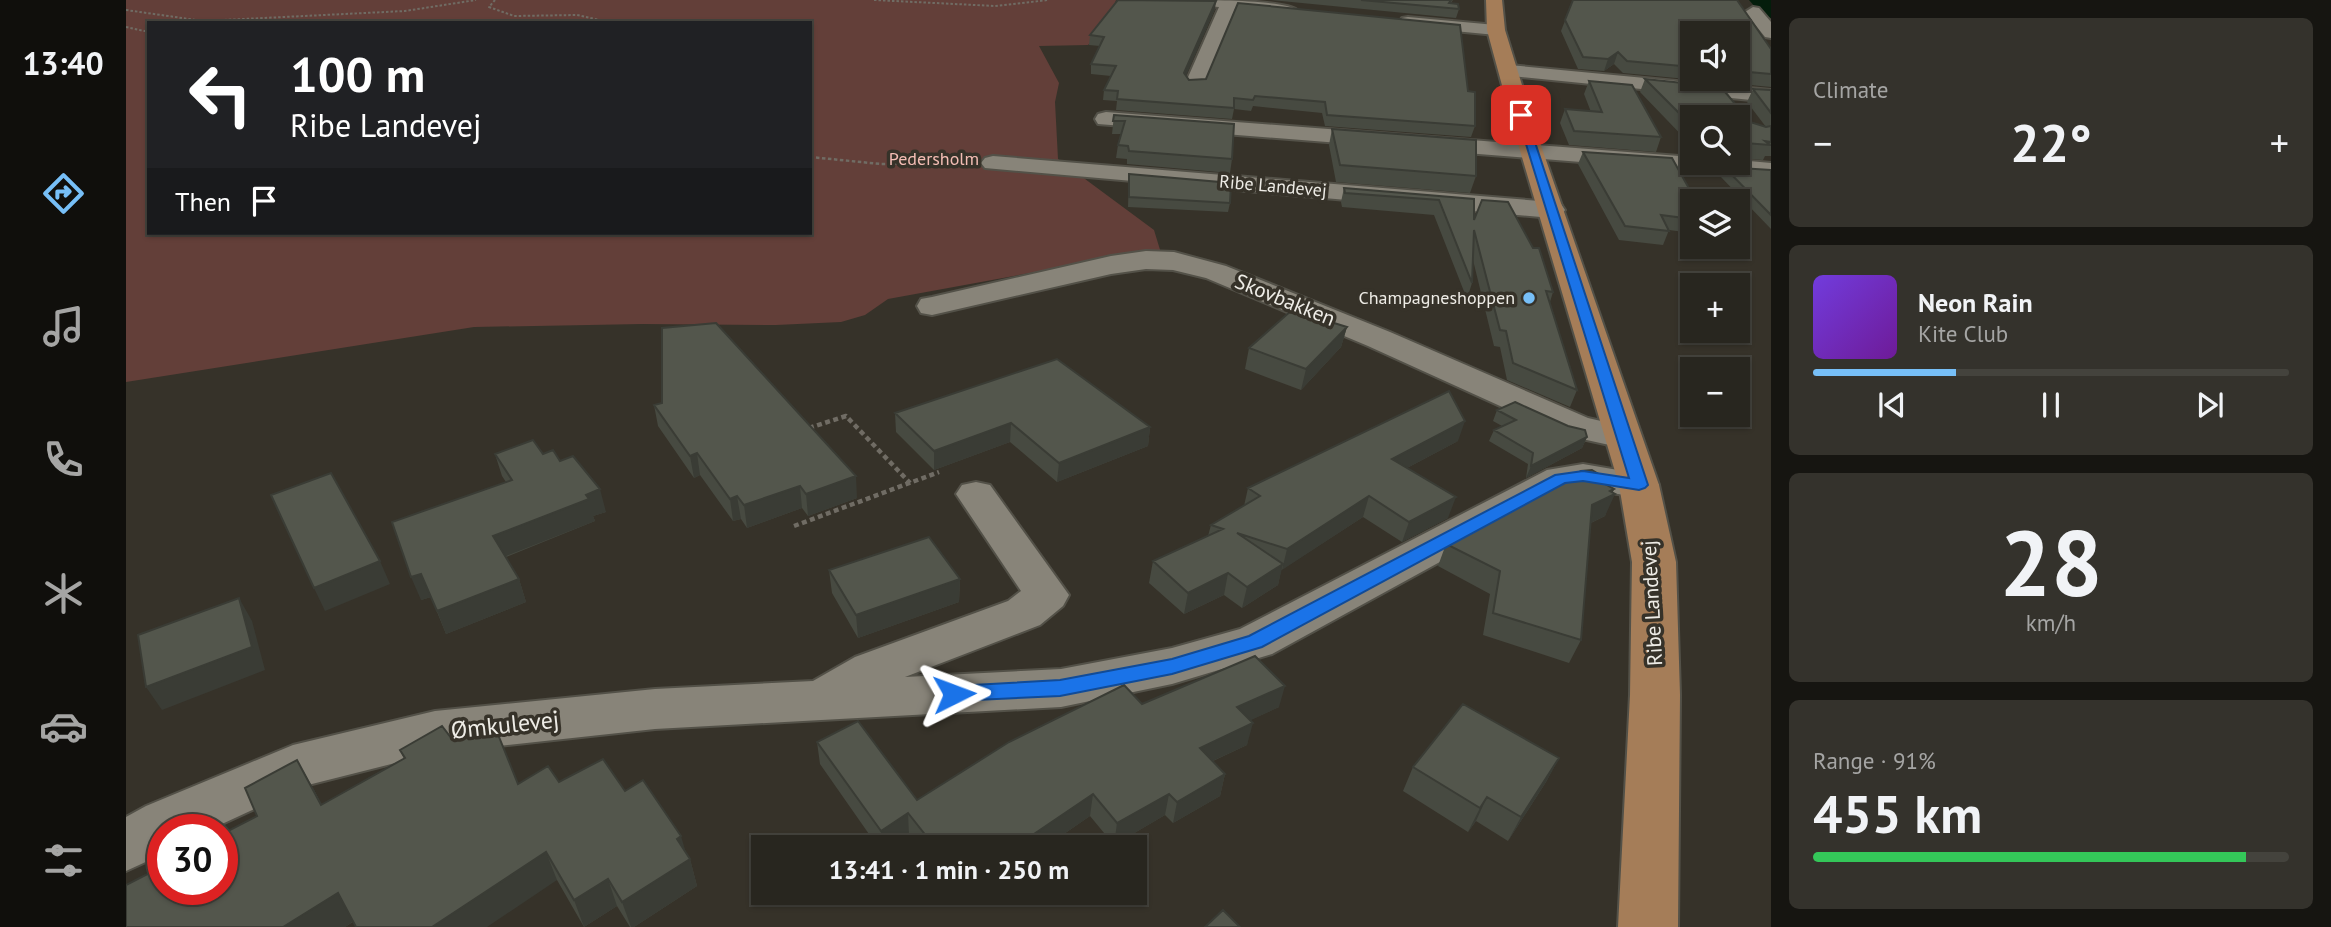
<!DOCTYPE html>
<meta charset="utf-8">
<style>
body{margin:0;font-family:"PT Sans",sans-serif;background:#34322c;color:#f1f3f6;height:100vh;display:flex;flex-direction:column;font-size:26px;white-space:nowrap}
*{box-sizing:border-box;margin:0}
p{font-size:23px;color:#a5a5a4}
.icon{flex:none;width:38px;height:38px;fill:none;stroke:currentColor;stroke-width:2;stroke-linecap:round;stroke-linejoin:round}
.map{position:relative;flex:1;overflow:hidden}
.sheet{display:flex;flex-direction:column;gap:18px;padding:18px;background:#161511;width:560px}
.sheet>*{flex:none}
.guide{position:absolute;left:21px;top:21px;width:665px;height:214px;border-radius:0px;box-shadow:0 2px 5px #0004,0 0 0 2px #44433d;background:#202124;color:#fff;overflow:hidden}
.fabs{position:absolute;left:1554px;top:21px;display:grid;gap:14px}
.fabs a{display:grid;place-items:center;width:70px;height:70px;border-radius:0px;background:#28261f;box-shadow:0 2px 5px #0004,0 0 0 2px #44433d;font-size:35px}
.speed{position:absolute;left:21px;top:814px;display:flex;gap:14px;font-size:35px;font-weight:700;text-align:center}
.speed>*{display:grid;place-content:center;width:91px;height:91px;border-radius:50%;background:#28261f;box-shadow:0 2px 5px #0004,0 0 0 2px #44433d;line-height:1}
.speed .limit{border:10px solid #d22;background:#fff;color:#111}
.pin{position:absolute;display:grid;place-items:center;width:60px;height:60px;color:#fff;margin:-30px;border-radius:14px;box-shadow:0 4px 10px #0006}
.me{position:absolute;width:77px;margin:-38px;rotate:87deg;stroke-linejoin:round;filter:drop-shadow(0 0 5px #0008)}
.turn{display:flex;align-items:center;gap:24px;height:147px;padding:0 28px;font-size:32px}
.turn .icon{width:91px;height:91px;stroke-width:2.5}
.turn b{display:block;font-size:49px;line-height:60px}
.then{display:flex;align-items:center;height:66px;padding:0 28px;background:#0003;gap:14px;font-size:26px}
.big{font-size:52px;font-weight:800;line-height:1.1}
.sheet .tile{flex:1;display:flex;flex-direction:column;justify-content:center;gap:10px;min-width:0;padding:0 24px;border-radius:10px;background:#34322c}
.sheet .dial{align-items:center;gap:0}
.dial b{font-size:91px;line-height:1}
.song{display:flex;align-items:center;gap:21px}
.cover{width:84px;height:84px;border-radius:10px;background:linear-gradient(135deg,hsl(260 70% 55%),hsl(280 70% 35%))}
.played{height:7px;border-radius:4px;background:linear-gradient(90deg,#77bff7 30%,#44433d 30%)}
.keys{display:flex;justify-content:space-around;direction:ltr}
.heat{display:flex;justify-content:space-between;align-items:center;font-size:38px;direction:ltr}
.charge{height:10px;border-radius:5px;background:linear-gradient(90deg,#34c759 91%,#44433d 0)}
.trip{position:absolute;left:625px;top:835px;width:396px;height:70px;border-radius:0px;background:#28261f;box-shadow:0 2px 5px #0004,0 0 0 2px #44433d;font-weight:800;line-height:70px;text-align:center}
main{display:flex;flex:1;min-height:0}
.tabs{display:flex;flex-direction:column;width:126px;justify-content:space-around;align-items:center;background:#100f0c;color:#a5a5a4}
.tabs .icon{width:49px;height:49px}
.tabs .active{color:#77bff7}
.tabs b{font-size:32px;color:#f1f3f6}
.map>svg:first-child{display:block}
.green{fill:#633f39;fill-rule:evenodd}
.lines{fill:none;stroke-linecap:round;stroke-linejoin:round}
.canal{fill:#041d0b;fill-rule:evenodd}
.minor-casing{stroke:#535148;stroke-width:4}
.major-casing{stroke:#535148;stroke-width:4}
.path-far2{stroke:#706c64;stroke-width:2;stroke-dasharray:2.5 2;stroke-linecap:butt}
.path-far1{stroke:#706c64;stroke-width:2.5;stroke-dasharray:3.5 2.5;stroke-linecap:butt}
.path{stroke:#706c64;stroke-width:4.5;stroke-dasharray:5 3.5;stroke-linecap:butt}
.minor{fill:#888479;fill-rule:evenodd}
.major{fill:#a57d58;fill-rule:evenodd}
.wall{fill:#474a41;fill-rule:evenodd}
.shaded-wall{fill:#3a3c35}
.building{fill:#53564c;stroke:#3a3c35;stroke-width:2}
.route{fill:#1a73e8;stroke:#114b97;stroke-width:2}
.poi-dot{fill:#77bff7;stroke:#363229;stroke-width:2.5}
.labels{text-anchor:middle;stroke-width:7;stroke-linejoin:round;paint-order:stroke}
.far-park-label{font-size:18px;fill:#f3bdb4;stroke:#363229}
.far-street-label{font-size:18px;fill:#eeece6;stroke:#363229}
.far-poi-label{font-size:18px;fill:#eeece6;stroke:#363229;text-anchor:end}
.street-label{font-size:21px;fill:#eeece6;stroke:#363229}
.near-street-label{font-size:24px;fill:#eeece6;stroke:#363229}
</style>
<main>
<nav class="tabs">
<b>13:40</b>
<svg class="icon active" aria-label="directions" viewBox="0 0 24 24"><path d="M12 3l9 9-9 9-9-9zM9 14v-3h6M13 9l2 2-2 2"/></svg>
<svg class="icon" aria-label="music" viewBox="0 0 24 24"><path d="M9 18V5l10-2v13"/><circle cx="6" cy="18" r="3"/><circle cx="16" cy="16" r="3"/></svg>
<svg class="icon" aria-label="phone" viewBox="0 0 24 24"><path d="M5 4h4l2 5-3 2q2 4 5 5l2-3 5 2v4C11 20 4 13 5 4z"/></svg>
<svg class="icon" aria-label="climate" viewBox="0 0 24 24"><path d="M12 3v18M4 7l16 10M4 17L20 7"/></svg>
<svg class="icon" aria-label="car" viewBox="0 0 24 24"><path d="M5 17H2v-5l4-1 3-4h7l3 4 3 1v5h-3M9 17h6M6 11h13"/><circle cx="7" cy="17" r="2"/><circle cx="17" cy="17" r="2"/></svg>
<svg class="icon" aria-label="filters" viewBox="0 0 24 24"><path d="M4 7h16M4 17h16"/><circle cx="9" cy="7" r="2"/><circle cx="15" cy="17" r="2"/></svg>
</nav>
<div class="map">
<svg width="1645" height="927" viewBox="0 0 1645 927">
<rect width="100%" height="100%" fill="#363229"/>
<path class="green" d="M0 0H990L983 23 962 45 913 46 933 83 929 102 932 159 1028 230 1035 253 1008 254 762 299 739 315 715 322 650 325 516 324 348 327 0 382ZM23 23H684V233H23Z"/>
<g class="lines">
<path class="canal" d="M1623 0H1645V18L1637 16Z"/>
<g class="minor-casing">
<path id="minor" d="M1061 0C1081 0 1159 0 1171 10L1163 15 1109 9 1079 84 1076 88H1062L1059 84 1093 7 1069 5Z
M1627 7 1633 8 1645 22V38L1639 37 1619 12Z
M1282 17 1370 25 1379 30 1370 35 1276 26 1273 22 1276 18Z
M1383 65 1645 90V102L1376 75 1373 71 1376 67Z
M980 112 1566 157V163H1612V160L1645 163V177L972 124 969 119 972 114Z
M867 156 1426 202 1435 204 1439 210 1435 216 1426 218 859 168 855 163 859 158Z
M1020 251 1048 252 1100 266 1264 332 1462 418 1510 429 1516 437 1510 445 1497 448 1438 435 1242 346 1080 278 1047 270 1020 269 985 274 806 315 795 313 791 306 795 299 806 297 985 256Z
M1457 464 1527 476 1533 485 1527 494C1500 501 1473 486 1445 490L1146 654 1046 684 935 707 529 729 309 753 178 786 83 830H37V854L0 871V817L20 806 167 745 309 711 529 689 687 681 729 657 882 601 895 591 830 494 836 485 850 482 864 485 943 595 937 606 914 625 779 677 935 669 1046 648 1114 629 1421 470Z"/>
</g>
<g class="major-casing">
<path id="major" d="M1360 0H1376L1379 30 1412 137 1533 485 1550 562 1554 695 1552 927H1492L1504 695 1506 562 1493 485 1390 137 1361 30Z"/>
</g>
<path class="path-far2" d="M369 0 363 7 388 16 451 15 487 23
M748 0 869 6 922 0
M0 10 77 21 279 11 350 0
M0 27 23 32"/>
<path class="path-far1" d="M684 157 755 164 830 163"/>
<path class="path" d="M683 428 720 416 784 483
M668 526 813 472"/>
<use href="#minor" class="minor"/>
<use href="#major" class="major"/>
</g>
<path class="wall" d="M1145 0H1327L1325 3 1333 9 1330 18Z
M1447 0H1611L1645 49V87L1497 73 1488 64 1478 71 1452 69 1435 31ZM1566 33H1612V79H1566Z
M1089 9 1060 75 1063 80 1342 91 1349 126 1345 137 1199 126 1196 113 1127 106 1125 111 1108 109 1106 119 990 110 991 101 977 100 978 90 985 76 965 74V64L974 46 963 45 964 35Z
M1519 79 1595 87 1610 105 1616 106 1624 122 1640 127 1621 102 1627 89 1645 90V156H1639L1637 160 1612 158V117H1566V146L1514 92Z
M1463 81 1535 137 1530 152 1443 145 1434 123 1439 109 1465 112 1458 94Z
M988 115 1106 159 1104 173 1001 164V159L990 158 992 145 995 134H986Z
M1206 129 1350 176 1344 193 1210 182 1203 145Z
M1457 152 1566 201V233L1543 230 1537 245 1493 240 1452 164Z
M1598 167 1645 170V229L1594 176Z
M1003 174 1104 203 1102 212 1002 207Z
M1218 188 1348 199V220L1427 292 1424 302 1451 390 1444 407 1381 380 1374 347 1368 346 1347 260 1346 283 1341 299 1308 215 1216 207 1215 202Z
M1221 327 1215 347 1175 390 1119 369 1123 348Z
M528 405 731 498 682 516 676 508 621 528 615 519 607 521 574 475 568 478 532 426Z
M1371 410 1461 437 1456 448 1400 478 1402 464 1363 441 1368 430 1376 426 1367 421Z
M769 413 1024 427 1022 446 931 482 884 442 808 470 770 432Z
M1332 441 1281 468 1322 518 1276 542 1237 517 1155 570 1152 585 1116 608 1098 595 1058 614 1023 583 1027 561 1082 536 1085 525 1118 506 1122 488Z
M369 454H417L434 461 480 512 467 516 469 521 380 557 393 579 400 602 320 634 305 597 295 600 380 482 376 476Z
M1482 485 1488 489 1479 516 1465 523 1455 640 1443 663 1357 635 1364 594 1312 566 1320 544Z
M703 570 834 579 833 602 732 638 706 593Z
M1016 704 1153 707 1124 720 1121 745 1087 761 1099 774 1094 796 1047 823 1039 815 988 845 964 816 919 847H793L783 835 764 847H752L694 764 691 742 791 800Z
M326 739 392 784 433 782 499 791 559 852 564 859 571 886 508 927H504L491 906 458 927 431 880 227 922 219 927 187 788 196 805 278 759 274 750Z
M1433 758 1420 782 1382 841 1350 821 1342 832 1277 791 1287 767Z
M829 892H853L838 903Z"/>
<path class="shaded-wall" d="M1090 1 1089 9 1057 83 1058 73Z
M1492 52 1488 64 1478 71 1482 59Z
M1619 143 1612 158V155L1616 146Z
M1221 327 1215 347 1175 390 1180 369Z
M1339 421 1332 441 1260 479 1266 459Z
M885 423 884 442 808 470V451Z
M1024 427 1022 446 931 482 933 463Z
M1461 437 1456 448 1400 478 1405 466Z
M571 453 574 475 568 478 564 456Z
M730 476 731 498 682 516 680 494Z
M1484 481 1474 501 1484 491 1488 489 1485 496 1489 494 1479 516 1456 527 1466 505 1479 484Z
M674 486 676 508 621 528 618 505Z
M474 489 480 512 467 516 469 521 375 558 367 536Z
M611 496 615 519 607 521 604 499Z
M1243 496 1237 517 1156 570 1161 549Z
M1330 497 1322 518 1276 542 1283 522Z
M254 561 264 584 199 611 188 588Z
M1157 564 1152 585 1116 608 1121 587Z
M1102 573 1098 595 1058 614 1062 593Z
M295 574 305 597 295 600 285 577Z
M393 579 400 602 320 634 311 611Z
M834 579 833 602 732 638 730 615Z
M113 598 126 621 139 670 36 710 20 687Z
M1159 686 1153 707 1106 729 1111 707Z
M1127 723 1121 745 1069 769 1074 748Z
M1433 758 1420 782 1382 841 1395 817Z
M171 760 187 788 211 833 195 805Z
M1099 774 1094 796 1047 823 1051 802Z
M967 794 964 816 919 847H889Z
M1043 794 1039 815 988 845 991 823Z
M1361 797 1350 821 1342 832 1354 808Z
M782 813 783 835 764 847H756L755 831Z
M555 836 562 860 564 859 571 886 508 927H505L496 902 551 839Z
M420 852 431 880 361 927H306Z
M482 879 491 906 458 927 448 900Z
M838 892H853L838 903Z
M212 893 229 920 219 927H157Z"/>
<path class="building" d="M992 0 1090 1 1058 73 1063 80 1080 79 1112 3 1334 25 1342 91 1349 92V126L1201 115 1199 102 1129 96 1127 100 1108 98V108L991 99 992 91 978 90 990 66 965 64 978 37 964 35Z
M1235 0H1325L1323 3 1332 4 1333 9Z
M1447 0H1611L1645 49V74L1612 71V33H1566V67L1501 61 1492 52 1482 59 1457 57 1439 20Z
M1519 79 1595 87 1610 105 1616 106 1624 122 1640 127 1645 126V142L1639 141 1644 145 1619 143 1616 146H1612V117H1566V126Z
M1463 81 1506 85 1535 137 1448 131 1439 109 1476 112Z
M1627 89 1645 90V113Z
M988 115 1108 124 1106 159 1003 151 1002 146 992 145 999 121H987Z
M1206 129 1350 140V176L1214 165Z
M1457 152 1546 158 1570 201H1566V219L1535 215 1543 231 1499 226Z
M1598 167 1645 170V215Z
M1003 174 1105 183 1104 203 1003 197Z
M1218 188 1348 199V220L1356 200 1382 202 1407 248H1413L1427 292 1420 291 1451 390 1387 363 1380 331 1374 330 1348 230 1346 283 1313 200 1219 193Z
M1166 310 1221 327 1180 369 1123 348Z
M590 323 730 476 680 494 674 486 618 505 611 496 604 499 571 453 564 456 528 405 536 403V328Z
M931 359 1024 427 933 463 885 423 808 451 769 413Z
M1323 391 1339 421 1266 459 1330 497 1283 522 1243 496 1161 549 1111 533 1157 564 1121 587 1102 573 1062 593 1027 561 1097 529 1085 525 1134 496 1122 488Z
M1389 402 1442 426 1459 430 1461 437 1405 466 1407 453 1368 430 1390 420 1371 410Z
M407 440 417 454 427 450 434 461 447 456 474 489 460 495 463 499 367 536 393 579 311 611 295 574 285 577 266 522 386 480 369 454Z
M1466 470 1484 481 1479 484 1488 489 1484 491 1489 494 1466 505 1455 640 1367 613 1374 571 1320 544 1455 471Z
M205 473 254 561 188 588 145 495Z
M803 537 834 579 730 615 703 570Z
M113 598 126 647 20 687 12 635Z
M1129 656 1159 686 1111 707 1127 723 1074 748 1099 774 1051 802 1043 794 991 823 967 794 889 847H809L782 813 755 831 691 742 732 721 791 800 883 742 998 685 1016 704Z
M1337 704 1433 758 1395 817 1361 797 1354 808 1287 767Z
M367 722 392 784 422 766 433 782 477 759 499 791 517 780 555 836 551 839 564 859 496 902 482 879 448 900 420 852 306 927H230L212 893 157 927H0V885L37 866V889H96V834L131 816 119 788 171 760 195 805 279 758 274 750 316 726 326 739Z
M1097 910 1114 927H1079Z"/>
<path class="route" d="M1395 112 1400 115 1522 485 1519 488 1513 490 1457 481 1439 483 1136 647 1046 674 934 696 828 701 821 699 818 694 821 688 828 686 934 680 1046 659 1123 636 1429 475 1457 471 1503 478 1391 115Z"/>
<circle class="poi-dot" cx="1403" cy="298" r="7"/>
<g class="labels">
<g class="far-park-label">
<text x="808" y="165">Pedersholm</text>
</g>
<g class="far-street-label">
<text transform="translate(1147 186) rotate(5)" y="6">Ribe Landevej</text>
</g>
<g class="far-poi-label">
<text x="1389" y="304">Champagneshoppen</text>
</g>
<g class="street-label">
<text transform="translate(1159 300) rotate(22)" y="7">Skovbakken</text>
<text transform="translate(1526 603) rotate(-93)" y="7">Ribe Landevej</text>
</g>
<g class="near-street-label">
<text transform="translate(379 725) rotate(-6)" y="8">Ømkulevej</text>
</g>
</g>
</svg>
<div class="fabs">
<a><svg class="icon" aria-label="sound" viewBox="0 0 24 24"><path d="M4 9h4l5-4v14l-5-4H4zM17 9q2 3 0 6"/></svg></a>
<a><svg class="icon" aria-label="search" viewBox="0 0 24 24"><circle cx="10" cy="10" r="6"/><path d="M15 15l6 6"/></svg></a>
<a><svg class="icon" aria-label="layers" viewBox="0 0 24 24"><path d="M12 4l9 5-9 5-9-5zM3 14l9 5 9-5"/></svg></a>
<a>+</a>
<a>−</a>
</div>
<div class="speed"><div class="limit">30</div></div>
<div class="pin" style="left:1395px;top:115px;background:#d93025"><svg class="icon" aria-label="arrive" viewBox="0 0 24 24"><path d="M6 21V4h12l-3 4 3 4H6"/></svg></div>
<svg class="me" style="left:828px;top:694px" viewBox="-20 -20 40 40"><path d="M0-17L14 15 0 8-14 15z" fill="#1a73e8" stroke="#fff" stroke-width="4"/></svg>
<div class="trip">13:41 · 1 min · 250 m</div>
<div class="guide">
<div class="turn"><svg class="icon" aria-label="left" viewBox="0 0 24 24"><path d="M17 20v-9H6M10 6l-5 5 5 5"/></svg><div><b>100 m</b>Ribe Landevej</div></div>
<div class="then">Then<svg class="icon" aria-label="arrive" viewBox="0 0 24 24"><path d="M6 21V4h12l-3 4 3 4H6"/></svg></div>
</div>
</div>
<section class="sheet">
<div class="tile"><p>Climate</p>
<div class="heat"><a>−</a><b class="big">22°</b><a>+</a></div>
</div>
<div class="tile">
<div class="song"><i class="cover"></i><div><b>Neon Rain</b><p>Kite Club</p></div></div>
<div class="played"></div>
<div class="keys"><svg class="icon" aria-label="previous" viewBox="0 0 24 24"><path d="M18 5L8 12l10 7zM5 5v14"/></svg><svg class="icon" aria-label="pause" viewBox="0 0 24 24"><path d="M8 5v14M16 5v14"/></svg><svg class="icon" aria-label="next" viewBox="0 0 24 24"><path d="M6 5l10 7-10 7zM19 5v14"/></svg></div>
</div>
<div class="tile dial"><b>28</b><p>km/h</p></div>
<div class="tile"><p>Range · 91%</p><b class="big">455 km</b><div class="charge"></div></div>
</section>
</main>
